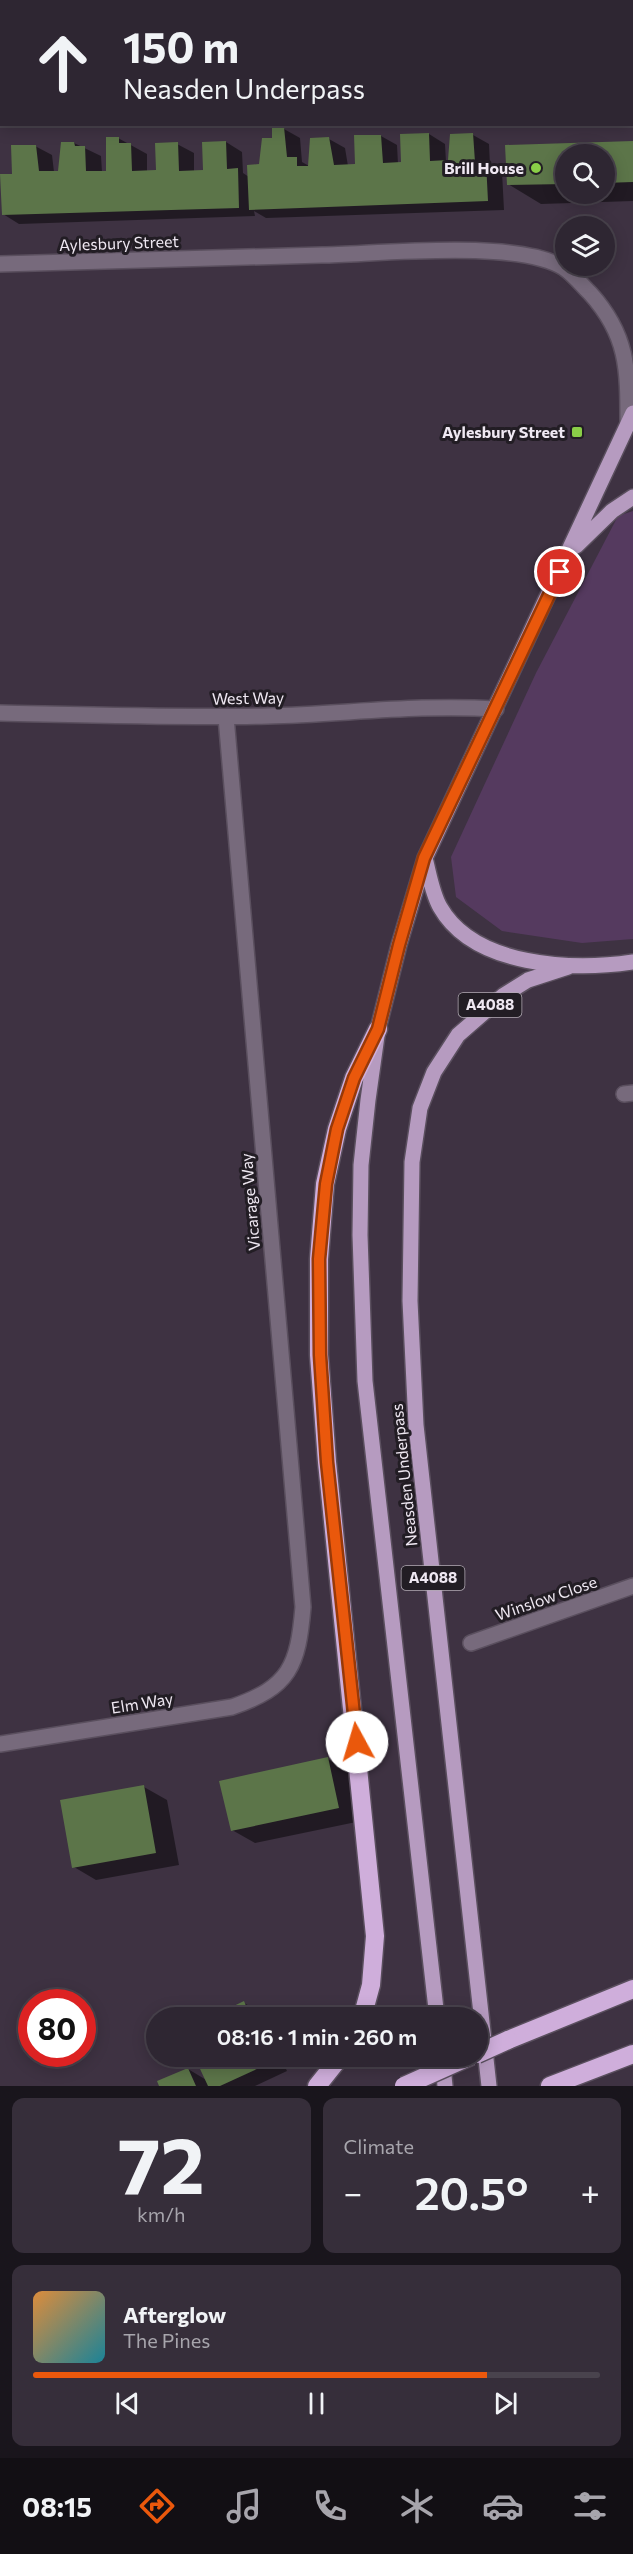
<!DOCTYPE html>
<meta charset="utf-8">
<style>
body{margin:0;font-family:Commissioner,sans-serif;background:#362e3a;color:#f1f3f6;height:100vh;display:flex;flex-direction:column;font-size:22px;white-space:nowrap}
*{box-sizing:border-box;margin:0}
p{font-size:20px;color:#a7a5ac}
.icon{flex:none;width:33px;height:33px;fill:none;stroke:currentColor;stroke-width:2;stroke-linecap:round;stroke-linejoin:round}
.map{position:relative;height:2086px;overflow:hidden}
.panel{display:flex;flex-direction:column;gap:12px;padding:12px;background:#19151c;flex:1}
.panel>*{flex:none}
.guide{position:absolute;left:0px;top:0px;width:633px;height:126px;box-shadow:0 3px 15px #0003,0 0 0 2px #49434d;background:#2e2632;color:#f1f3f6;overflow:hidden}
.tools{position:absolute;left:555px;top:144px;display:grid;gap:12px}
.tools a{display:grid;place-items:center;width:60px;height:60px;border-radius:50%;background:#2e2632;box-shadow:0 3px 15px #0003,0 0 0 2px #49434d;font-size:30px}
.speed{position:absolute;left:18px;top:1989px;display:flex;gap:12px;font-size:30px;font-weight:700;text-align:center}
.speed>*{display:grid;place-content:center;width:78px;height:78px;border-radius:50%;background:#2e2632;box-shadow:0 3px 15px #0003,0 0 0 2px #49434d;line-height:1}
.speed .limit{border:9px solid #d22;background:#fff;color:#111}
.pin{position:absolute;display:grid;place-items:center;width:51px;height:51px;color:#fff;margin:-26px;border:3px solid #fff;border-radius:50%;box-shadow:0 2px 6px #0007}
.me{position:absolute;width:66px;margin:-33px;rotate:354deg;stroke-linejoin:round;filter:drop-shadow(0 0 4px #0008)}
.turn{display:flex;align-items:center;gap:21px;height:126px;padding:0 24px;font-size:27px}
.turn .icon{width:78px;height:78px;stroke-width:2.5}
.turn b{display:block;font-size:42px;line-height:51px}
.big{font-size:45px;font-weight:600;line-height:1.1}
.panel .card{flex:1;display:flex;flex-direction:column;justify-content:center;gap:9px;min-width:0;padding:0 21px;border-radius:12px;background:#362e3a}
.panel .dial{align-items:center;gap:0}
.dial b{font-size:78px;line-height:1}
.song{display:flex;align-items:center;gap:18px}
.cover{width:72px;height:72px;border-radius:9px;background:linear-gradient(135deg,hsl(30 70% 55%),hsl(190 70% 35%))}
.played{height:6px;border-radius:3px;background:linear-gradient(90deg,#ea580c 80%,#49434d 80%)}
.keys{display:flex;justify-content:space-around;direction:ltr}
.heat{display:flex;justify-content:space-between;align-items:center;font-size:33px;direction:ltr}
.panel .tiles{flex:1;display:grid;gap:12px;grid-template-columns:1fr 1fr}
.card:last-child{grid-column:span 2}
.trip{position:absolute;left:146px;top:2007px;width:342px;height:60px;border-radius:30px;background:#2e2632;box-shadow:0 3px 15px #0003,0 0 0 2px #49434d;font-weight:600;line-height:60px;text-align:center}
.menu{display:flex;height:96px;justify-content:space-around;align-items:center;background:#120f14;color:#a7a5ac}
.menu .icon{width:42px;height:42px}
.menu .current{color:#ea580c}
.menu b{font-size:27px;color:#f1f3f6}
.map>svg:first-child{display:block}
.green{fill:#553a5f}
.shadow{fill:#0007;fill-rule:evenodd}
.building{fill:#5c7549}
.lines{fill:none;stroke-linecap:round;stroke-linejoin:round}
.lane-casing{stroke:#5a4f5e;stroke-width:18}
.street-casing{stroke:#5a4f5e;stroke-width:18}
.primary-casing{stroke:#5a4f5e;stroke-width:18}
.highway-casing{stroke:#5a4f5e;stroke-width:21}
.lane{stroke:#776a7c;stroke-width:15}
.street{stroke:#776a7c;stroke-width:15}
.primary{stroke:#b69bc0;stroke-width:15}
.highway{stroke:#cfaedb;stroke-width:18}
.highway-bridge-casing{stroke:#5a4f5e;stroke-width:21;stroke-linecap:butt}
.highway-bridge{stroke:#cfaedb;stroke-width:18}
.route-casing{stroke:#983908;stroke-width:15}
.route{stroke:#ea580c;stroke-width:10}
.poi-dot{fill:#8ace47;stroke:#221d24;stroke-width:2}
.labels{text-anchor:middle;stroke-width:6;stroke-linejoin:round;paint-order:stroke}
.shield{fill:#221d24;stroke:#b2abb4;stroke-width:1.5}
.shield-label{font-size:15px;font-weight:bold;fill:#efe8f2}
.poi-label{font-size:16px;font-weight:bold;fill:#efe8f2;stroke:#221d24;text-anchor:end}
.street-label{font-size:16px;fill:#efe8f2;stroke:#221d24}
</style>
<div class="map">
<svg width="633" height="2086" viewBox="0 0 633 2086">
<rect width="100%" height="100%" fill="#3e3242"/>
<path class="green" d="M633 511V939L582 943 502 931 456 897 451 857 536 673 618 516Z"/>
<path class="shadow" d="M584 0H633V92L632 2Z
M284 129 300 138 302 162 309 166 329 139 345 148 348 166H357L381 136 397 145 398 164 403 163 429 134 445 144 446 162H450L473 135 489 144 490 166 502 172 504 210 266 218 254 211 255 216 19 224 3 214 14 175 35 146 52 155 54 172H60L74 143 101 156 102 172H108L118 138 147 154V172H157L177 144 194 153V172L205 171 226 142 242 152 243 173 249 177 261 166 274 139Z
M633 143V201L541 204 508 184 507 146ZM566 154H604V194H566Z
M328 1759 350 1772 361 1821 255 1843 232 1830Z
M144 1787 167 1800 179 1865 96 1880 74 1867Z
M244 2003 260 2012 262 2018H213Z
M196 2056H280L287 2071 255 2086H161L188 2069 208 2081Z"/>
<path class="building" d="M272 127H284L287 157H297V166H308L310 138 329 137 334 165 355 164 354 135H381L383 163 401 162 400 134 429 133 430 161 448 160 450 134 473 133 475 162H486L488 201 249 210 247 165 259 164 262 138H272Z
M106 137H119V143H131L132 171 156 170 155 143 178 142 179 171 203 170 202 142 226 141 227 169 238 168 239 208 2 215 0 174H12L11 145H36L39 171H58L61 142H74L75 146H85L86 171H106Z
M633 141V182L604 183V154H566V184L507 185 505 145Z
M328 1757 339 1808 231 1831 219 1781Z
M144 1785 156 1853 72 1868 60 1800Z
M244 2001 251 2018H209Z
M194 2056H269L272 2062 220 2086H208Z
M188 2068 196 2086H159L157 2081Z"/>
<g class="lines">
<g class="lane-casing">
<path id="lane" d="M624 1094 633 1093"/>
</g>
<g class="street-casing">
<path id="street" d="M0 264C107 261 214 258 322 255 379 254 518 239 564 268 573 274 582 285 590 293 628 335 628 369 628 423
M0 713C89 715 179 718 268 716 345 714 420 704 496 709
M471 1643 633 1586
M0 1744 232 1707C290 1687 298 1666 303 1607L226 717"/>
</g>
<g class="primary-casing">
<path id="primary" d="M576 546 612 511 633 497
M425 858C429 873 432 893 440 907 474 967 573 971 633 962
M437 2018 365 1381 360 1235 361 1165 368 1100 378 1029 399 945 425 858 633 413
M442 2056 445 2086
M489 2086 416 1425 410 1301 412 1162 420 1108 434 1072 458 1035 504 995 528 980 568 967"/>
</g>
<g class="highway-casing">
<path id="highway" d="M362 2018 371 1985 375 1936 327 1462 319 1355V1259L325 1184 337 1129 354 1078 378 1029
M508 2040 633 1989
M317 2086 341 2056
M550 2086 633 2054"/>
</g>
<use href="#lane" class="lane"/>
<use href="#street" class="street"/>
<use href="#primary" class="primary"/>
<use href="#highway" class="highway"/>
<g class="highway-bridge-casing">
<path id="highway-bridge" d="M477 2054 508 2040
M404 2086 471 2056"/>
</g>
<use href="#highway-bridge" class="highway-bridge"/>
</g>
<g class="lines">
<g class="route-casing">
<path id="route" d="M357 1742 327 1462 320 1355 319 1259 326 1184 337 1129 354 1078 378 1029 399 945 424 858 560 572"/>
</g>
<use href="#route" class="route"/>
</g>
<g class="poi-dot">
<circle cx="536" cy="168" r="6"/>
<rect x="571" y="426" width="12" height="12" rx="3"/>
</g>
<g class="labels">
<g class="shield">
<rect x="458.5" y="993" width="63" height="24" rx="4.5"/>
<rect x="401.5" y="1566" width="63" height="24" rx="4.5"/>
</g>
<g class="shield-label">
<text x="490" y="1010">A4088</text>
<text x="433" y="1583">A4088</text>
</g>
<g class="poi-label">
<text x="524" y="174">Brill House</text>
<text x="565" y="438">Aylesbury Street</text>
</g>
<g class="street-label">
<text transform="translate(119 243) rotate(-2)" y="6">Aylesbury Street</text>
<text transform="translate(248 698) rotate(-1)" y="6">West Way</text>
<text transform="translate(250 1202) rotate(-95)" y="6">Vicarage Way</text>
<text transform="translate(404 1475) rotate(-96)" y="6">Neasden Underpass</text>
<text transform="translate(546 1598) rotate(-19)" y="6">Winslow Close</text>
<text transform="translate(142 1703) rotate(-9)" y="6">Elm Way</text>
</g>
</g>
</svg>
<div class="tools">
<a><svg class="icon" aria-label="search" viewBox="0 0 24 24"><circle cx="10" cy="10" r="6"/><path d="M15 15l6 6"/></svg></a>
<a><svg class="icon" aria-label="layers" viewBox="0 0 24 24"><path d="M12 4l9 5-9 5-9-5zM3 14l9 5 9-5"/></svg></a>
</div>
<div class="speed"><div class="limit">80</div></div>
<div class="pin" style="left:560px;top:572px;background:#d93025"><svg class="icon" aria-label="arrive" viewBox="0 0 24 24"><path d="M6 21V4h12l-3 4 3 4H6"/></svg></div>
<svg class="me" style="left:357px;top:1742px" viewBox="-20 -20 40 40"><circle r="19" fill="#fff"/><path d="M0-13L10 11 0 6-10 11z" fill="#ea580c"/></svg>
<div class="trip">08:16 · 1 min · 260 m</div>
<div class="guide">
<div class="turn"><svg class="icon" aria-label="ahead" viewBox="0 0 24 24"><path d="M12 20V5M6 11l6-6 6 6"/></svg><div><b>150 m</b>Neasden Underpass</div></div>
</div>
</div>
<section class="panel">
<div class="tiles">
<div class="card dial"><b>72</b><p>km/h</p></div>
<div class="card"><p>Climate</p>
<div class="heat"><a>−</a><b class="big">20.5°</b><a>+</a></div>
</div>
<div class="card">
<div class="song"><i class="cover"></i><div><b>Afterglow</b><p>The Pines</p></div></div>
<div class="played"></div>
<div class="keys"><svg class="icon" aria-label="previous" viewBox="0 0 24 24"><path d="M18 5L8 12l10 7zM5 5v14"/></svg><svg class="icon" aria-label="pause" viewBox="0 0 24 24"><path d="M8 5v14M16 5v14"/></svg><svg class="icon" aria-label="next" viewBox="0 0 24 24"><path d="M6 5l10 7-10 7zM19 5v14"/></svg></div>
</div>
</div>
</section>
<nav class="menu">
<b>08:15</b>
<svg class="icon current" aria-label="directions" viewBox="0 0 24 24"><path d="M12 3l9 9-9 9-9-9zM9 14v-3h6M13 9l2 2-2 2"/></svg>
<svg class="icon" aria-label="music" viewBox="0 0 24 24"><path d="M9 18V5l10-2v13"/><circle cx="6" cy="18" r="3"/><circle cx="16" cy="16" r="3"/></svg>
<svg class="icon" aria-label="phone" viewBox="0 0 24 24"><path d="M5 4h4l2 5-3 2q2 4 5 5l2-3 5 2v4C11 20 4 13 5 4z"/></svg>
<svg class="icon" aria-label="climate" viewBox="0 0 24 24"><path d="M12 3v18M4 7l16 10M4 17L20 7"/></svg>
<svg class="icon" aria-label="car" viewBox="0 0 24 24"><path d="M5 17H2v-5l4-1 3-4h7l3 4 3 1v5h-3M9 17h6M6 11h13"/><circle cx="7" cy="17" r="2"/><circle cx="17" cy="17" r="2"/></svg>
<svg class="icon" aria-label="filters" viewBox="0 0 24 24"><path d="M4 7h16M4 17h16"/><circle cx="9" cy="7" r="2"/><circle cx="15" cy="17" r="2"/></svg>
</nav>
